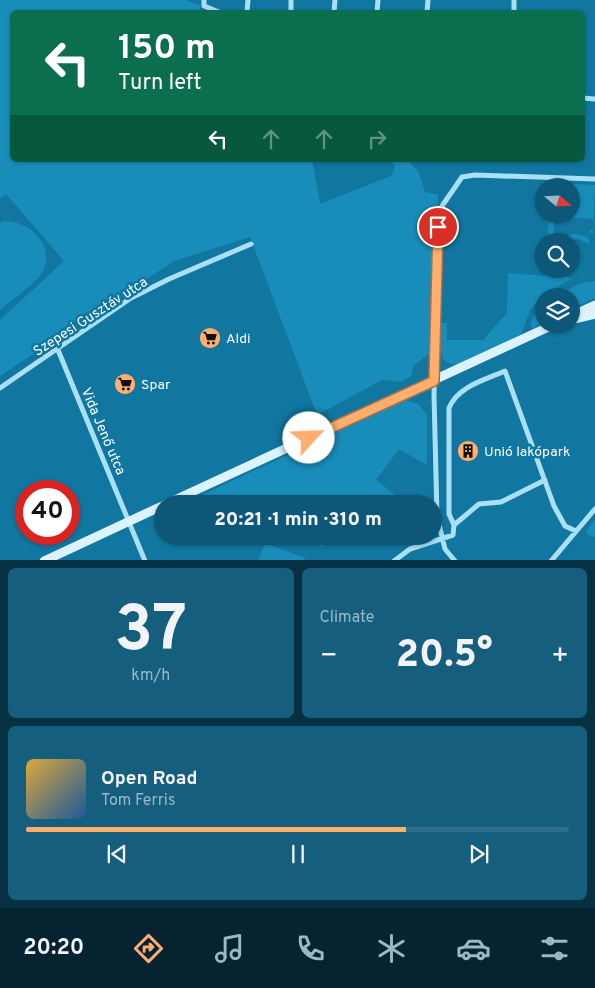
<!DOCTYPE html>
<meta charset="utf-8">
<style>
body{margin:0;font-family:Overpass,sans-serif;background:#165e7d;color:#f1f3f6;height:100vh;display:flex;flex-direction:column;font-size:19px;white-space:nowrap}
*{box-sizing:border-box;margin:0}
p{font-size:16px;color:#9ab8c6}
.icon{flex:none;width:28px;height:28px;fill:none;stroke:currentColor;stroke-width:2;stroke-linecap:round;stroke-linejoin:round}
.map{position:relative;height:560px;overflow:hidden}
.side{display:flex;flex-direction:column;gap:8px;padding:8px;background:#073042;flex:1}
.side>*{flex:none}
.hud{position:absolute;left:10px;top:10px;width:575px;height:152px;border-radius:8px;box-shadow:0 1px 4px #0004;background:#0b6e4f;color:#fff;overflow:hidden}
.needle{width:32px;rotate:109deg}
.fabs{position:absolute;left:535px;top:178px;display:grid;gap:10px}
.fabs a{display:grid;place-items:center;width:45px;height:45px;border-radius:50%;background:#0d5878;box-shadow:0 1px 4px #0004;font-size:25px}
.speed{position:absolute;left:15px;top:480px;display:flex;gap:10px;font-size:25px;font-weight:700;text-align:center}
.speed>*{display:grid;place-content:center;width:65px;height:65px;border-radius:50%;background:#0d5878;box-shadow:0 1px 4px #0004;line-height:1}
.speed .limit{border:8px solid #d22;background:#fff;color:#111}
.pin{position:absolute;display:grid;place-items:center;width:42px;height:42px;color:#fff;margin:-21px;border:2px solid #fff;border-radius:50%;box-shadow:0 1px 5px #0007}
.me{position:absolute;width:55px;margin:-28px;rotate:65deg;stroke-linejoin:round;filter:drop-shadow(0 0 4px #0008)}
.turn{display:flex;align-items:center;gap:18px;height:105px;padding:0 25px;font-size:22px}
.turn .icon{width:65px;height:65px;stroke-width:2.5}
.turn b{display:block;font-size:35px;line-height:42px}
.lanes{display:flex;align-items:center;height:48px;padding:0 25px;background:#0003;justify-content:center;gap:25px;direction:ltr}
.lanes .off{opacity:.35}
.big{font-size:38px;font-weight:800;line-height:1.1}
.side .tile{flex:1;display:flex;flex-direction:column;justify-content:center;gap:8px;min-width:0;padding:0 18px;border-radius:8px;background:#165e7d}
.side .dial{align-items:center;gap:0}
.dial b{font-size:65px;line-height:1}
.song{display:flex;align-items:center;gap:15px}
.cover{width:60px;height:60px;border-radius:8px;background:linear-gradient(135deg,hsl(40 70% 55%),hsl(210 70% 35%))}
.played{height:5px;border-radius:2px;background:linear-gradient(90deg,#ffae6d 70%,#2d6e8a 70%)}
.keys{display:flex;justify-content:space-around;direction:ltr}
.heat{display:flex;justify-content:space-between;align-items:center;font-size:28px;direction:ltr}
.side .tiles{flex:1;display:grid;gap:8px;grid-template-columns:1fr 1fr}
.tile:last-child{grid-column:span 2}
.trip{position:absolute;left:154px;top:495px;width:288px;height:50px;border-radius:25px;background:#0d5878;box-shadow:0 1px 4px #0004;font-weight:800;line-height:50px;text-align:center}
.tabs{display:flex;height:80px;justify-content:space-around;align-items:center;background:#052330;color:#9ab8c6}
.tabs .icon{width:35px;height:35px}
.tabs .on{color:#ffae6d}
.tabs b{font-size:22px;color:#f1f3f6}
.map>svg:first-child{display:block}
.green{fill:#198dba}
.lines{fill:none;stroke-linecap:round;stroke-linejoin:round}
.street{stroke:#a9e0f5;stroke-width:5}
.secondary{stroke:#daf3fd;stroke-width:9}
.route-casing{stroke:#a67147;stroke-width:12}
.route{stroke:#ffae6d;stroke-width:9}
.labels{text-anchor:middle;stroke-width:5;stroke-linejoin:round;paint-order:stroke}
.street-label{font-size:14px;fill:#fff;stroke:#1176a0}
.poi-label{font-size:14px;fill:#fff;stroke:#1176a0;text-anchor:start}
</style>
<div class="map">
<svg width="595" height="561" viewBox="0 0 595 561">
<rect width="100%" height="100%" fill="#1176a0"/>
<path class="green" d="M0 0H186L201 6 199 12H12V160H312L320 204 391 176 395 166 391 160H408L419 173 425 192 438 194V234L429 354 413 366 412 375 402 382 382 380 317 415 250 237 174 261 0 376V320L64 261 6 194 0 199Z
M574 184 595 185 593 234 589 231 593 229V219L566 217V214H571V186H569Z
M549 214H554L553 241H547Z
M3 221C28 220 56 244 43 271 38 282 10 301 0 310V223Z
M575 234 588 237 590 244 575 238 571 248V241H568L569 235Z
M546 269H554L557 275 572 278 544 296 531 308 521 334 456 365C451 364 448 363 444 360 439 353 438 330 442 323H447V340H483L507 313 508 273 545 276Z
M595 281V298L571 309V296H556L581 283Z
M544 304V322L532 329C529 320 537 310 544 304Z
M405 400 418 404 427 415V465L399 449 376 480 398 497 392 504H183Z
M595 519V537L588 535 586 531Z
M291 536H328L323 547Z
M265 543 305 558 304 560H258Z"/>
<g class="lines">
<path class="street" d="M204 0V6L219 12
M247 12 248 0
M291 12V0
M334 12 335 0
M377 12 378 0
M427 12 428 0
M514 12V0
M582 98 595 99
M58 350 145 561
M0 388 131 298 169 279 251 244
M454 525 479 504 501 502 545 480
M394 561 410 549 453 535 454 525 449 514V408C458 386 485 380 505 371L554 506 565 526 576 531
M455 561 445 549 437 516 434 395 438 227 440 209 462 177 475 175 595 179
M551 561 595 509"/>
<path class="secondary" d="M571 316 595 305
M571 320 595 314
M166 504 555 324
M44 561 162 506"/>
</g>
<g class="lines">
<g class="route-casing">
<path id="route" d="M309 438 434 381 438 227"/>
</g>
<use href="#route" class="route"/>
</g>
<defs>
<g id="supermarket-disc" transform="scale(1.125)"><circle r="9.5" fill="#ffae6d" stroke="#1176a0"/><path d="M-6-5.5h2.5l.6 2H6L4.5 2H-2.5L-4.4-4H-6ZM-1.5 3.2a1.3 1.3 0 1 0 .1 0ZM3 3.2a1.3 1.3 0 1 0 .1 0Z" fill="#111"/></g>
<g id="building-disc" transform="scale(1.125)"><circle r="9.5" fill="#ffae6d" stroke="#1176a0"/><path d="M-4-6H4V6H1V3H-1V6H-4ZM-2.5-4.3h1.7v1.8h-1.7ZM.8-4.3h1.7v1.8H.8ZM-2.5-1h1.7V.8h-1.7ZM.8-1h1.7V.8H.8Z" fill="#111"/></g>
</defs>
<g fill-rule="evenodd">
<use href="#supermarket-disc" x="210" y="338"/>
<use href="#supermarket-disc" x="125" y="384"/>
<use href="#building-disc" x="468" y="451"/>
</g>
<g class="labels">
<g class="street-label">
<text transform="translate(90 316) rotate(-33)" y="5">Szepesi Gusztáv utca</text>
<text transform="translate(104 431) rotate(67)" y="5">Vida Jenő utca</text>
</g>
<g class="poi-label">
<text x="226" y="343">Aldi</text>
<text x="141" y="389">Spar</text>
<text x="484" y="456">Unió lakópark</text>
</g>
</g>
</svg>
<div class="fabs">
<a><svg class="needle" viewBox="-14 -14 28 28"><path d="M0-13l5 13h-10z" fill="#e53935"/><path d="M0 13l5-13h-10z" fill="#9ab8c6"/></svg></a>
<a><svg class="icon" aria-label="search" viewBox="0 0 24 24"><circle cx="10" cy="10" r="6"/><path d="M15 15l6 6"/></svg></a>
<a><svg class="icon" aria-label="layers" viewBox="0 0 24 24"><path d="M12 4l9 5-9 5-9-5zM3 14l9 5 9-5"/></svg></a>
</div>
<div class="speed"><div class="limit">40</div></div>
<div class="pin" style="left:438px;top:227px;background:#d93025"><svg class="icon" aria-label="arrive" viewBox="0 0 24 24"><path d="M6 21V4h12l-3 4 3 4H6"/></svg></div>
<svg class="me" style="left:309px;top:438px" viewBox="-20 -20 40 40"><circle r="19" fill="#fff"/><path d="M0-13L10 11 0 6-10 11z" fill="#ffae6d"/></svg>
<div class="trip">20:21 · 1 min · 310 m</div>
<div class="hud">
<div class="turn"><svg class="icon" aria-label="left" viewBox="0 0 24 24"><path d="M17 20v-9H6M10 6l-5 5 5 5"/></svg><div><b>150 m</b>Turn left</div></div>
<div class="lanes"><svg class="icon" aria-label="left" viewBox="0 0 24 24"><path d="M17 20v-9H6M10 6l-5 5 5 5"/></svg><svg class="icon off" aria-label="ahead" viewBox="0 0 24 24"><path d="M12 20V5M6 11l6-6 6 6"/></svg><svg class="icon off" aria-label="ahead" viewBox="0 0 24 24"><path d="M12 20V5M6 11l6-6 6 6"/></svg><svg class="icon off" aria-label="right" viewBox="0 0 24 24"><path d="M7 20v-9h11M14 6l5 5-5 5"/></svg></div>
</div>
</div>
<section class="side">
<div class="tiles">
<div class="tile dial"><b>37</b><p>km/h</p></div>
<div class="tile"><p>Climate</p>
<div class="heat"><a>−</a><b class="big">20.5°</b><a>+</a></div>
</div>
<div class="tile">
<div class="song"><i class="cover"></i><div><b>Open Road</b><p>Tom Ferris</p></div></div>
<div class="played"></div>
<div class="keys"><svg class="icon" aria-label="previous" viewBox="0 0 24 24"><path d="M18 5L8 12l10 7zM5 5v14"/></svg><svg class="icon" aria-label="pause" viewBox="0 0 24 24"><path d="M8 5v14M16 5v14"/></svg><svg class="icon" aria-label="next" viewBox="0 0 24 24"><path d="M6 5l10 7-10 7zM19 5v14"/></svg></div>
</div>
</div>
</section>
<nav class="tabs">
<b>20:20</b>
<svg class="icon on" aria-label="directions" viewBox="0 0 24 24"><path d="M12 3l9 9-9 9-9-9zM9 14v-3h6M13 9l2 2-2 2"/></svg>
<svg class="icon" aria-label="music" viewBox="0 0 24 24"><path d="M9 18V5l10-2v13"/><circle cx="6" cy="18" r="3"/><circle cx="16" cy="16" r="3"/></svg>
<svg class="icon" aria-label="phone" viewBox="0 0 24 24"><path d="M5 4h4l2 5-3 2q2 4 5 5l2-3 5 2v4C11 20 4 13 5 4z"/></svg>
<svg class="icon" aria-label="climate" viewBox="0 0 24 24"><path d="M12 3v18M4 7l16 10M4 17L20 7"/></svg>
<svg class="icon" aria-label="car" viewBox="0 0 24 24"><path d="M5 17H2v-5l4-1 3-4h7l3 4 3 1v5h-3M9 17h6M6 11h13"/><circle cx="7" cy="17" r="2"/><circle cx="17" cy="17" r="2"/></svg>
<svg class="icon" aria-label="filters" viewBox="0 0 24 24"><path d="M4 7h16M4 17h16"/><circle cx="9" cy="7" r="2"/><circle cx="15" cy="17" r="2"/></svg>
</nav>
